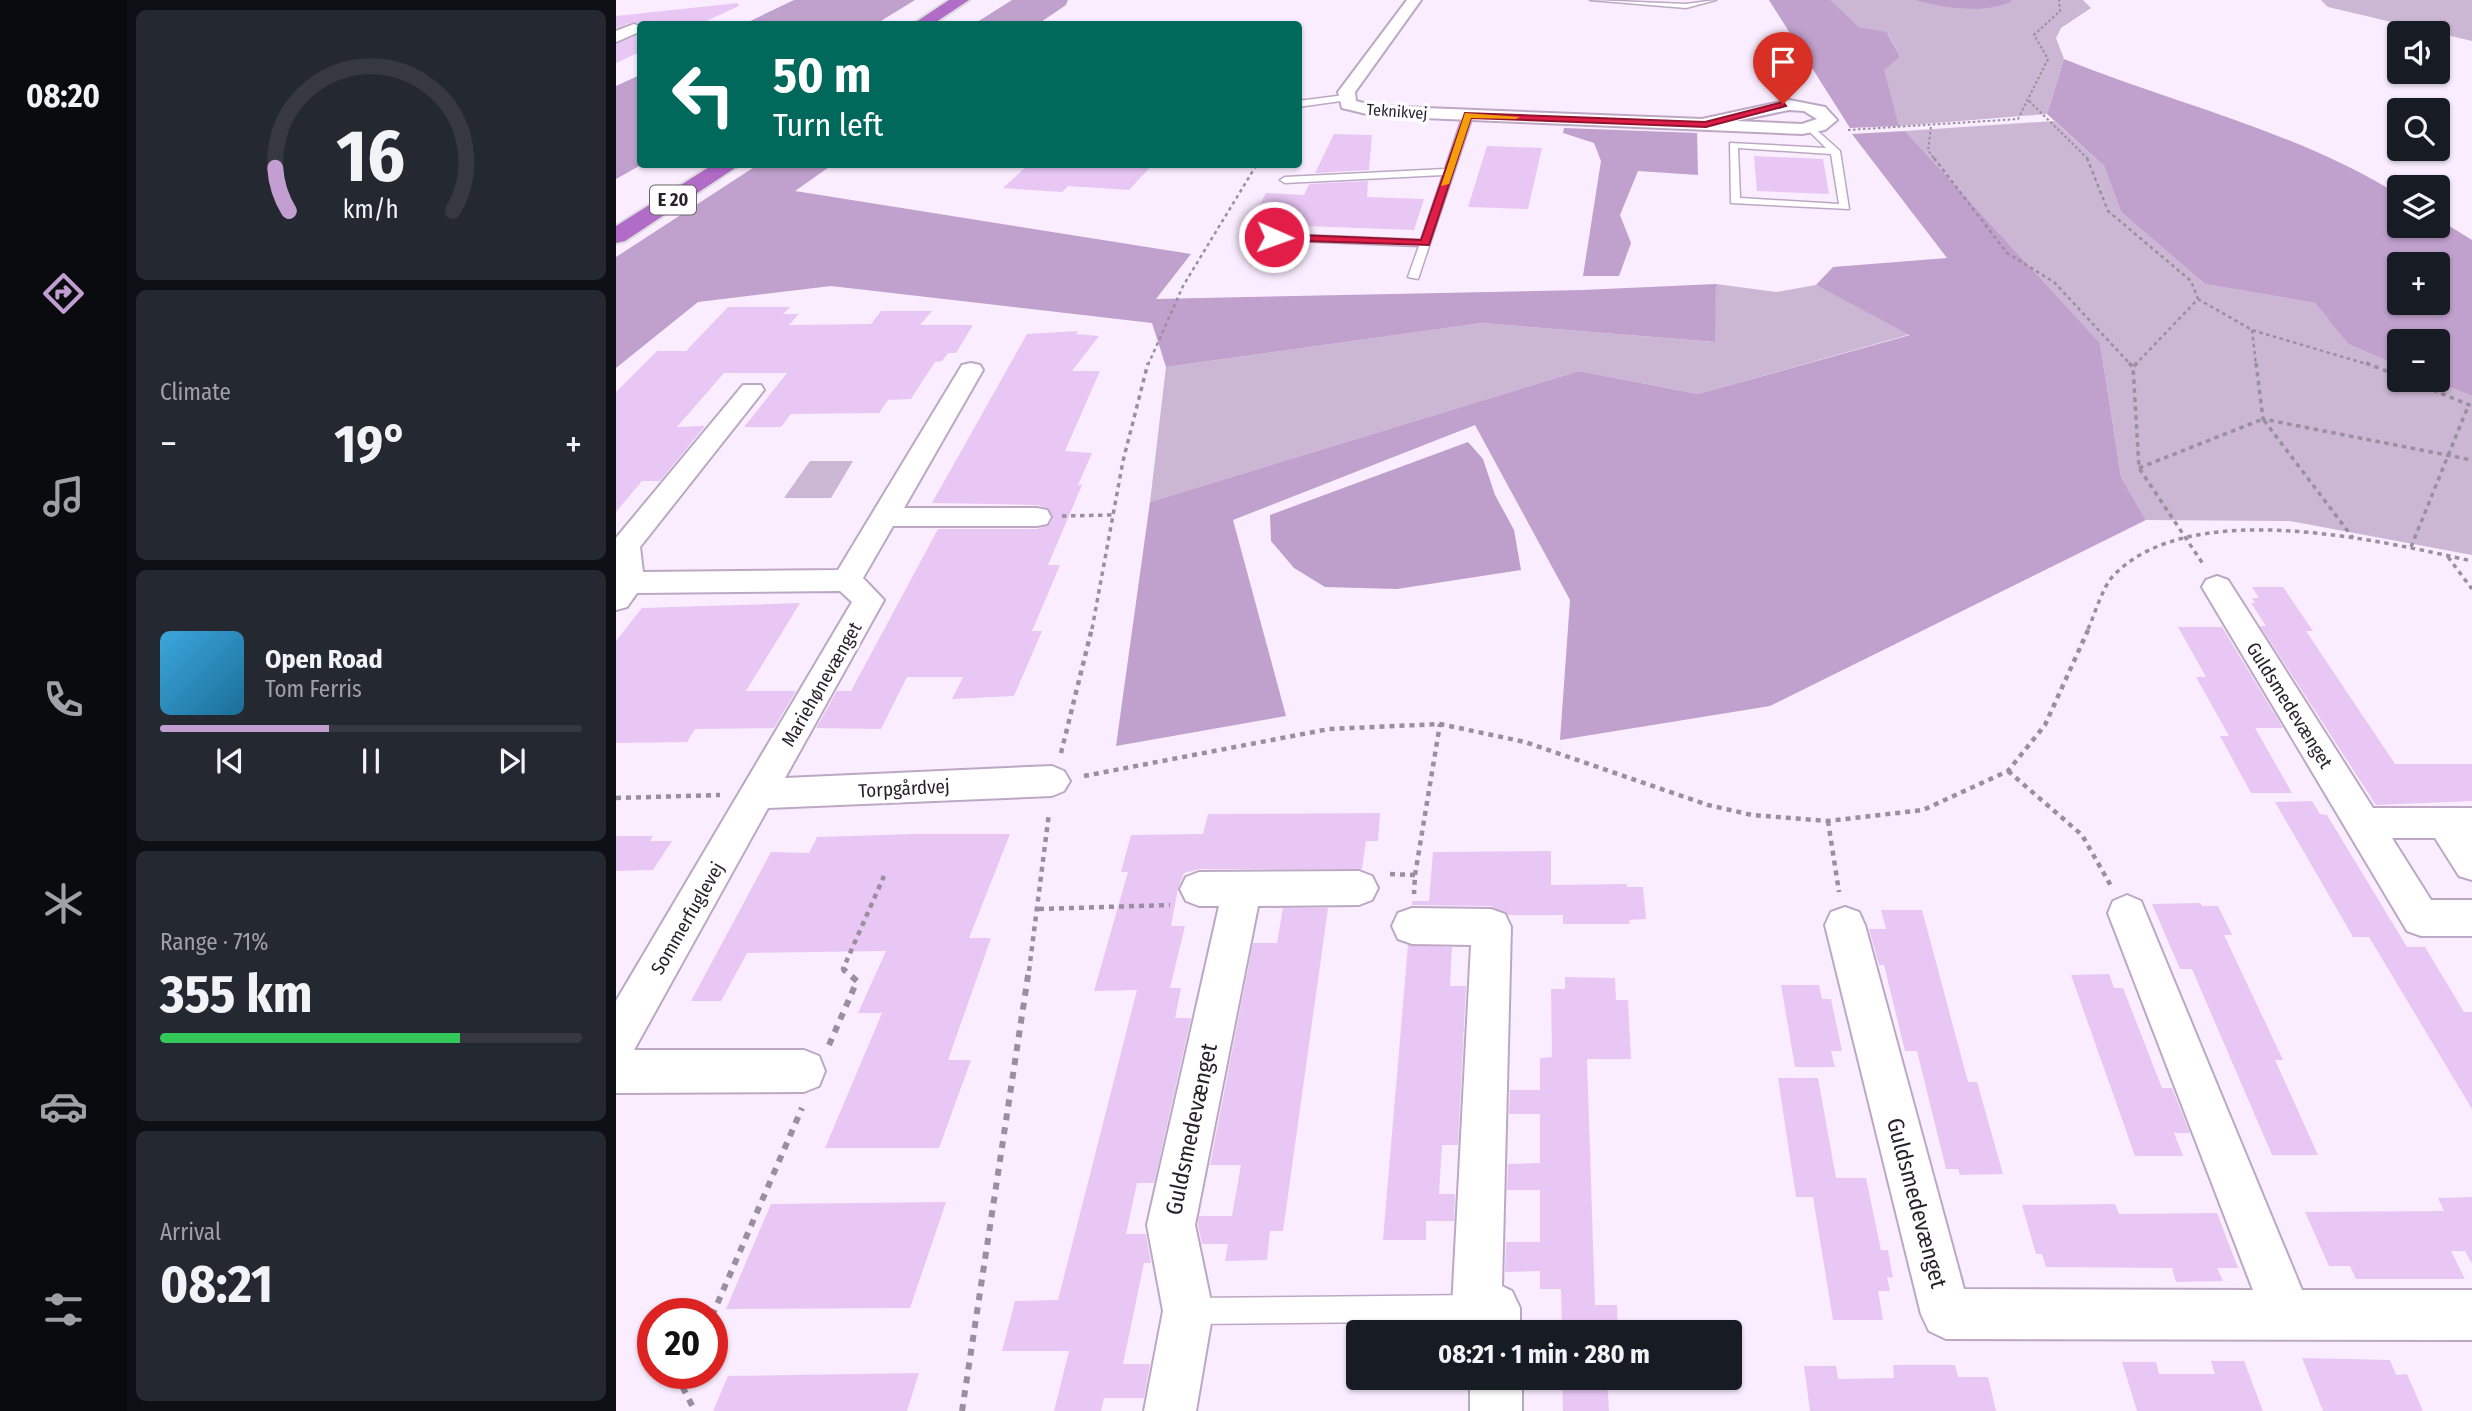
<!DOCTYPE html>
<meta charset="utf-8">
<style>
body{margin:0;font-family:"Fira Sans Condensed",sans-serif;background:#242831;color:#f1f3f6;height:100vh;display:flex;flex-direction:column;font-size:26px;white-space:nowrap}
*{box-sizing:border-box;margin:0}
p{font-size:23px;color:#9ea1a6}
.icon{flex:none;width:38px;height:38px;fill:none;stroke:currentColor;stroke-width:2;stroke-linecap:round;stroke-linejoin:round}
.map{position:relative;flex:1;overflow:hidden}
.panel{display:flex;flex-direction:column;gap:10px;padding:10px;background:#0d0f14;width:490px}
.panel>*{flex:none}
.top-card{position:absolute;left:21px;top:21px;width:665px;height:147px;border-radius:7px;box-shadow:0 2px 5px #0004;background:#00695c;color:#fff;overflow:hidden}
.fabs{position:absolute;left:1771px;top:21px;display:grid;gap:14px}
.fabs a{display:grid;place-items:center;width:63px;height:63px;border-radius:7px;background:#171b24;box-shadow:0 2px 5px #0004;font-size:35px}
.speed{position:absolute;left:21px;top:1298px;display:flex;gap:14px;font-size:35px;font-weight:700;text-align:center}
.speed>*{display:grid;place-content:center;width:91px;height:91px;border-radius:50%;background:#171b24;box-shadow:0 2px 5px #0004;line-height:1}
.speed .limit{border:10px solid #d22;background:#fff;color:#111}
.pin{position:absolute;display:grid;place-items:center;width:60px;height:60px;color:#fff;margin:-72px -30px;border-radius:50% 50% 50% 0;rotate:-45deg;box-shadow:0 0 7px #0007}
.pin .icon{rotate:45deg}
.me{position:absolute;width:77px;margin:-38px;rotate:92deg;stroke-linejoin:round;filter:drop-shadow(0 0 5px #0008)}
.turn{display:flex;align-items:center;gap:24px;height:147px;padding:0 21px;font-size:32px}
.turn .icon{width:91px;height:91px;stroke-width:2.5}
.turn b{display:block;font-size:49px;line-height:60px}
.big{font-size:52px;font-weight:700;line-height:1.1}
.panel .tile{flex:1;display:flex;flex-direction:column;justify-content:center;gap:10px;min-width:0;padding:0 24px;border-radius:10px;background:#242831}
.panel .dial{align-items:center;gap:0}
.dial svg{height:182px;overflow:visible;fill:none;stroke:#363941;stroke-width:7;stroke-linecap:round;text-anchor:middle}
.dial text{fill:#f1f3f6;stroke:none}
.song{display:flex;align-items:center;gap:21px}
.cover{width:84px;height:84px;border-radius:10px;background:linear-gradient(135deg,hsl(200 70% 55%),hsl(200 70% 35%))}
.played{height:7px;border-radius:4px;background:linear-gradient(90deg,#c39ed2 40%,#363941 40%)}
.keys{display:flex;justify-content:space-around;direction:ltr}
.heat{display:flex;justify-content:space-between;align-items:center;font-size:38px;direction:ltr}
.charge{height:10px;border-radius:5px;background:linear-gradient(90deg,#34c759 71%,#363941 0)}
.trip{position:absolute;left:730px;top:1320px;width:396px;height:70px;border-radius:7px;background:#171b24;box-shadow:0 2px 5px #0004;font-weight:700;line-height:70px;text-align:center}
main{display:flex;flex:1;min-height:0}
.menu{display:flex;flex-direction:column;width:126px;justify-content:space-around;align-items:center;background:#090b0e;color:#9ea1a6}
.menu .icon{width:49px;height:49px}
.menu .selected{color:#c39ed2}
.menu b{font-size:32px;color:#f1f3f6}
.map>svg:first-child{display:block}
.green{fill:#cbb6d3}
.forest{fill:#c0a0cc;fill-rule:evenodd}
.water{fill:#be9eca}
.building{fill:#e9c7f5}
.lines{fill:none;stroke-linecap:round;stroke-linejoin:round}
.service-casing{stroke:#bda8c4;stroke-width:3}
.minor-casing{stroke:#bda8c4;stroke-width:4}
.motorway-casing{stroke:#dcdbdd;stroke-width:4}
.path-far4{stroke:#9a8f9e;stroke-width:2;stroke-dasharray:2.5 2.5;stroke-linecap:butt}
.path-far3{stroke:#9a8f9e;stroke-width:2.5;stroke-dasharray:3.5 3.5;stroke-linecap:butt}
.path-far2{stroke:#9a8f9e;stroke-width:3.5;stroke-dasharray:4.5 4.5;stroke-linecap:butt}
.path-far1{stroke:#9a8f9e;stroke-width:4.5;stroke-dasharray:5 5;stroke-linecap:butt}
.path{stroke:#9a8f9e;stroke-width:6;stroke-dasharray:7 7;stroke-linecap:butt}
.service{fill:#fff;fill-rule:evenodd}
.minor{fill:#fff;fill-rule:evenodd}
.motorway{fill:#b16cc8;fill-rule:evenodd}
.route{fill:#e11d48;stroke:#92132f;stroke-width:2}
.slow{fill:#f59e0b}
.labels{text-anchor:middle;stroke-width:7;stroke-linejoin:round;paint-order:stroke}
.far-street-label{font-size:16px;fill:#271f2a;stroke:#fff}
.shield{fill:#fff;stroke:#68626a;stroke-width:2}
.shield-label{font-size:18px;font-weight:bold;fill:#271f2a}
.street-label{font-size:19px;fill:#271f2a;stroke:#fff}
.near-street-label{font-size:23px;fill:#271f2a;stroke:#fff}
</style>
<main>
<nav class="menu">
<b>08:20</b>
<svg class="icon selected" aria-label="directions" viewBox="0 0 24 24"><path d="M12 3l9 9-9 9-9-9zM9 14v-3h6M13 9l2 2-2 2"/></svg>
<svg class="icon" aria-label="music" viewBox="0 0 24 24"><path d="M9 18V5l10-2v13"/><circle cx="6" cy="18" r="3"/><circle cx="16" cy="16" r="3"/></svg>
<svg class="icon" aria-label="phone" viewBox="0 0 24 24"><path d="M5 4h4l2 5-3 2q2 4 5 5l2-3 5 2v4C11 20 4 13 5 4z"/></svg>
<svg class="icon" aria-label="climate" viewBox="0 0 24 24"><path d="M12 3v18M4 7l16 10M4 17L20 7"/></svg>
<svg class="icon" aria-label="car" viewBox="0 0 24 24"><path d="M5 17H2v-5l4-1 3-4h7l3 4 3 1v5h-3M9 17h6M6 11h13"/><circle cx="7" cy="17" r="2"/><circle cx="17" cy="17" r="2"/></svg>
<svg class="icon" aria-label="filters" viewBox="0 0 24 24"><path d="M4 7h16M4 17h16"/><circle cx="9" cy="7" r="2"/><circle cx="15" cy="17" r="2"/></svg>
</nav>
<section class="panel">
<div class="tile dial"><svg viewBox="0 0 100 80">
<path d="M14 69A42 42 0 1 1 86 69"/>
<path d="M14 69A42 42 0 0 1 8 50" stroke="#c39ed2"/>
<text x="50" y="56" font-size="32" font-weight="700">16</text>
<text x="50" y="72" font-size="11">km/h</text>
</svg></div>
<div class="tile"><p>Climate</p>
<div class="heat"><a>−</a><b class="big">19°</b><a>+</a></div>
</div>
<div class="tile">
<div class="song"><i class="cover"></i><div><b>Open Road</b><p>Tom Ferris</p></div></div>
<div class="played"></div>
<div class="keys"><svg class="icon" aria-label="previous" viewBox="0 0 24 24"><path d="M18 5L8 12l10 7zM5 5v14"/></svg><svg class="icon" aria-label="pause" viewBox="0 0 24 24"><path d="M8 5v14M16 5v14"/></svg><svg class="icon" aria-label="next" viewBox="0 0 24 24"><path d="M6 5l10 7-10 7zM19 5v14"/></svg></div>
</div>
<div class="tile"><p>Range · 71%</p><b class="big">355 km</b><div class="charge"></div></div>
<div class="tile"><p>Arrival</p><b class="big">08:21</b></div>
</section>
<div class="map">
<svg width="1856" height="1411" viewBox="0 0 1856 1411">
<rect width="100%" height="100%" fill="#faedff"/>
<path class="green" d="M1215 0H1467L1475 8 1445 28 1440 38 1448 59 1431 114 1283 126 1267 70 1284 57 1272 33 1243 27Z
M1705 0H1856V41L1712 7Z
M1438 121 1488 166 1505 212 1589 284 1699 303 1732 344 1783 366V380H1817L1856 396V555L1674 521 1530 520 1505 477 1484 343 1289 131Z
M1100 284 1160 292 1200 285 1295 334 1082 394 963 371 534 502 550 367 866 323 1098 342Z
M194 461H237L215 498H168Z"/>
<path class="forest" d="M178 0H299L260 24H128Z
M396 0H452L450 5 422 24H358Z
M1153 0H1215L1243 27 1271 32 1284 57 1268 70 1283 126 1234 128Z
M1448 59C1559 104 1681 131 1783 195V226H1822V219L1856 240V396L1817 380H1822V341H1783V366L1732 344 1699 303 1589 284 1505 212 1488 166 1431 114ZM1822 264V303H1783V264Z
M24 75 25 165 0 179V86Z
M948 128 1081 133 1082 175 1022 171 1004 215 1015 243 1003 276H967L985 161 978 143 947 133Z
M1289 131 1484 343 1505 477 1530 520 1154 706 944 740 954 600 859 425 617 520 670 716 500 746 534 502 963 371 1082 394 1294 335 1200 285 1217 267 1331 258 1236 134Z
M143 164 216 165 179 191 575 254 540 299 966 290 1100 284 1099 342 866 323 550 367 536 323 215 286 82 302 0 368V257Z"/>
<path class="water" d="M1299 0H1395V2C1364 14 1330 8 1299 0Z
M852 442 867 459 879 495 898 530 905 570 781 589 709 587 678 568 655 541 654 515Z"/>
<path class="building" d="M122 3 123 6 84 24H25L17 22 0 28V16Z
M24 34V52L0 63V44Z
M718 134 756 135 753 170 699 173Z
M871 146 926 148 912 209 852 207Z
M1138 156 1207 159 1213 194 1141 191Z
M413 164H537L513 190 452 186 446 192 387 188Z
M752 181 751 197 808 199 798 230 634 224 650 193 688 195 693 184Z
M112 307H174L167 314H183L173 325 255 324 265 311H316L304 325H357L340 353H332L326 361 319 362 295 399 272 400 263 413 175 414 165 427H128L171 373H108L61 427 89 426 44 481H26L0 512V392L41 351H70Z
M462 331 460 334 483 336 456 371H484L449 451 476 453 462 485H466L432 565H444L416 631H426L398 696 336 699 347 677H291L265 729 200 728 221 691H235L322 529H421L433 525 437 518 433 509 422 505 316 503 411 334Z
M1636 587H1667L1697 631H1690L1779 764H1856V801L1760 805 1644 626H1650L1635 603H1639L1636 598H1643Z
M184 603 130 691H180L158 728 79 729 71 742 0 743V641L26 608Z
M1562 627H1606L1667 728H1639L1676 793H1635L1604 736H1613L1580 677H1590Z
M1696 801 1704 814 1711 815 1791 947H1809L1848 1012H1856V1109L1753 937H1737L1659 802Z
M764 813 762 841H750L746 869H583L568 873 562 888 555 926H569L554 988H565L559 1018H575L538 1183H521L510 1234H530L535 1263H528L507 1364H534L528 1398H488L485 1411H438L453 1351H386L399 1301 442 1300 521 990 478 991 512 872H505L515 835 587 834 592 814Z
M300 834H394L353 938H375L332 1060H355L323 1148H209L266 1013H242L270 951 131 953 105 1001H75L155 852 193 853 201 837Z
M0 836H37L34 841H56L37 870 0 871Z
M935 851V885L1011 884V887H1027L1030 919 1013 920 1014 924H947V915H892L875 906 796 905V901H813L817 852Z
M1584 903 1586 906H1602L1616 935H1608L1667 1060H1659L1702 1155H1656L1576 969H1564L1536 904Z
M667 908H712L667 1231H654L651 1260 609 1261 612 1244H586L582 1225 583 1216H616L625 1165H594L637 943H661Z
M1265 910H1306L1352 1082H1361L1387 1174 1344 1175 1342 1169H1330L1301 1051H1289L1268 965H1263L1253 929H1270Z
M792 945 836 947 834 986H850L842 1145H826L823 1194H839L838 1221H810V1240H767Z
M1493 974 1498 988H1507L1546 1088H1556L1574 1133H1558L1567 1156H1519L1455 975Z
M949 977 999 978 1000 1000H1012L1015 1059H971L979 1305H1001L1002 1332H946L945 1289H924V1271L889 1272 890 1242H924V1190H891L892 1164 924 1163V1114H893L894 1090H924V1058L936 1057 935 989H949Z
M1165 985H1203L1206 999H1215L1226 1051H1215L1219 1067H1179Z
M1162 1078H1202L1220 1178H1250L1265 1250H1272L1277 1278 1271 1277 1274 1291H1262L1267 1320H1217L1197 1197H1180Z
M1856 1197V1264L1849 1251H1835L1849 1279H1740L1734 1266H1713L1689 1212 1828 1211 1822 1198Z
M330 1202 294 1308 110 1309 155 1204Z
M1499 1204 1503 1214 1601 1213 1622 1268H1601L1607 1281 1560 1282 1556 1268 1430 1267 1426 1254H1420L1406 1205Z
M1686 1358 1774 1360 1780 1375 1791 1374 1807 1411H1707Z
M1595 1361H1628L1647 1411H1521L1506 1362H1540L1543 1374H1599Z
M1277 1365H1339L1342 1377H1372L1380 1411H1194L1188 1366H1220L1222 1379 1278 1378Z
M303 1373 291 1411H97L112 1376Z
M946 1377H991L993 1411H947Z"/>
<g class="lines">
<g class="service-casing">
<path id="service" d="M974 0 1070 4 1100 0 1070 8Z
M729 95 732 100 682 107V101Z
M852 112 857 115 802 279 792 277 803 246 658 240 653 237 658 234 805 240 827 175 669 183 664 180 669 177 829 169 847 115Z
M1195 125 1224 151 1233 209 1115 203 1114 143 1210 148 1190 128ZM1122 148 1215 154 1223 204 1124 198Z
M859 1295 868 1299 872 1308 868 1317 859 1321 575 1324 566 1320 562 1311 566 1302 575 1298Z"/>
</g>
<g class="minor-casing">
<path id="minor" d="M791 0H805L739 92 740 101 759 106 1086 119 1173 100 1209 107 1221 120 1209 130 1186 134 759 116 726 108 722 92ZM1173 110 1188 111 1201 119 1186 124 1120 121Z
M18 24 23 26V32L0 42V31Z
M355 363 364 365 367 370 288 508H421L431 510 435 517 431 524 421 526H277L247 578 268 600 169 778 436 766 448 771 454 781 448 791 436 796 152 808 18 1050H188L203 1056 209 1071 203 1086 188 1092 0 1093V1001L236 602 224 591 21 593 11 607 0 610V538L127 385H145L148 390 24 547 27 572 222 570 343 370 346 365Z
M1601 576 1612 580 1757 808H1856V880L1843 876 1819 838H1776L1815 900H1856V936H1805L1791 931 1586 587 1590 580Z
M743 871 756 876 762 888 756 900 743 905 642 906 579 1225 597 1311 580 1411H528L547 1311 531 1225 603 906H583L570 901 564 889 570 877 583 872Z
M1511 895 1525 901 1530 913 1686 1290H1856V1340L1330 1339 1313 1331 1305 1314 1209 925 1215 912 1229 907 1243 912 1249 925 1348 1289 1637 1290 1492 913 1497 901Z
M796 908 875 909 889 914 895 927 886 1286 896 1291 904 1308V1332H854L844 1325 836 1308 855 945 796 944 782 939 776 926 782 913Z
M854 1377H906V1411H854Z"/>
</g>
<g class="motorway-casing">
<path id="motorway" d="M333 0H353L317 24H297Z
M98 164H125L9 241 0 243V226Z"/>
</g>
<path class="path-far4" d="M1413 101 1473 160
M1315 127 1312 150 1319 160
M1232 130 1402 119 1432 59 1418 35 1444 11 1443 0"/>
<path class="path-far3" d="M1318 158 1391 253 1438 282 1515 365
M1471 158 1492 211 1575 281 1582 299 1519 365
M1582 299 1636 330 1754 365
M1636 330 1640 365
M532 365 567 286 641 164"/>
<path class="path-far2" d="M1513 363 1517 367
M1521 363 1517 367 1523 468 1587 564
M1640 363 1647 419 1856 460
M1750 363 1783 376
M1792 380 1856 406
M1523 468 1647 419 1737 538
M446 516 496 515
M1795 547 1853 404
M1832 557 1856 589
M476 629 507 461 532 363
M1472 629C1479 614 1486 588 1497 576 1573 496 1761 540 1856 561"/>
<path class="path-far1" d="M445 753 476 628
M1392 771 1466 835 1495 886
M468 776 713 729 824 724 909 742 1092 805 1136 815 1212 821 1307 810 1392 771 1429 725 1473 628
M0 798 104 795
M1212 821 1223 892
M774 874 799 875 798 894
M799 875 824 724
M423 909 554 905
M229 971 227 969 268 876
M413 971 433 813"/>
<path class="path" d="M213 1045 241 981 227 969
M96 1316 186 1108
M71 1374 66 1386 79 1411
M346 1411 413 969"/>
<use href="#service" class="service"/>
<use href="#minor" class="minor"/>
<use href="#motorway" class="motorway"/>
</g>
<path class="route" d="M1167 102 1170 106 1090 127 855 118 813 245 658 240 653 237 658 234 805 240 849 113 1089 122Z"/>
<path class="slow" d="M849 113 904 117 900 119 855 118 833 184 825 186Z"/>
<g class="labels">
<g class="far-street-label">
<text transform="translate(781 111) rotate(4)" y="6">Teknikvej</text>
</g>
<rect class="shield" x="34" y="185.5" width="46" height="29" rx="5"/>
<g class="shield-label">
<text x="57" y="206">E 20</text>
</g>
<g class="street-label">
<text transform="translate(205 684) rotate(-60)" y="7">Mariehønevænget</text>
<text transform="translate(1674 705) rotate(58)" y="7">Guldsmedevænget</text>
<text transform="translate(288 788) rotate(-3)" y="7">Torpgårdvej</text>
<text transform="translate(71 918) rotate(-60)" y="7">Sommerfuglevej</text>
</g>
<g class="near-street-label">
<text transform="translate(575 1129) rotate(-78)" y="8">Guldsmedevænget</text>
<text transform="translate(1301 1203) rotate(75)" y="8">Guldsmedevænget</text>
</g>
</g>
</svg>
<div class="fabs">
<a><svg class="icon" aria-label="sound" viewBox="0 0 24 24"><path d="M4 9h4l5-4v14l-5-4H4zM17 9q2 3 0 6"/></svg></a>
<a><svg class="icon" aria-label="search" viewBox="0 0 24 24"><circle cx="10" cy="10" r="6"/><path d="M15 15l6 6"/></svg></a>
<a><svg class="icon" aria-label="layers" viewBox="0 0 24 24"><path d="M12 4l9 5-9 5-9-5zM3 14l9 5 9-5"/></svg></a>
<a>+</a>
<a>−</a>
</div>
<div class="speed"><div class="limit">20</div></div>
<div class="pin" style="left:1167px;top:104px;background:#d93025"><svg class="icon" aria-label="arrive" viewBox="0 0 24 24"><path d="M6 21V4h12l-3 4 3 4H6"/></svg></div>
<svg class="me" style="left:658px;top:237px" viewBox="-20 -20 40 40"><circle r="17" fill="#e11d48" stroke="#fff" stroke-width="3"/><path d="M0-11L8 9 0 5-8 9z" fill="#fff"/></svg>
<div class="trip">08:21 · 1 min · 280 m</div>
<div class="top-card">
<div class="turn"><svg class="icon" aria-label="left" viewBox="0 0 24 24"><path d="M17 20v-9H6M10 6l-5 5 5 5"/></svg><div><b>50 m</b>Turn left</div></div>
</div>
</div>
</main>
